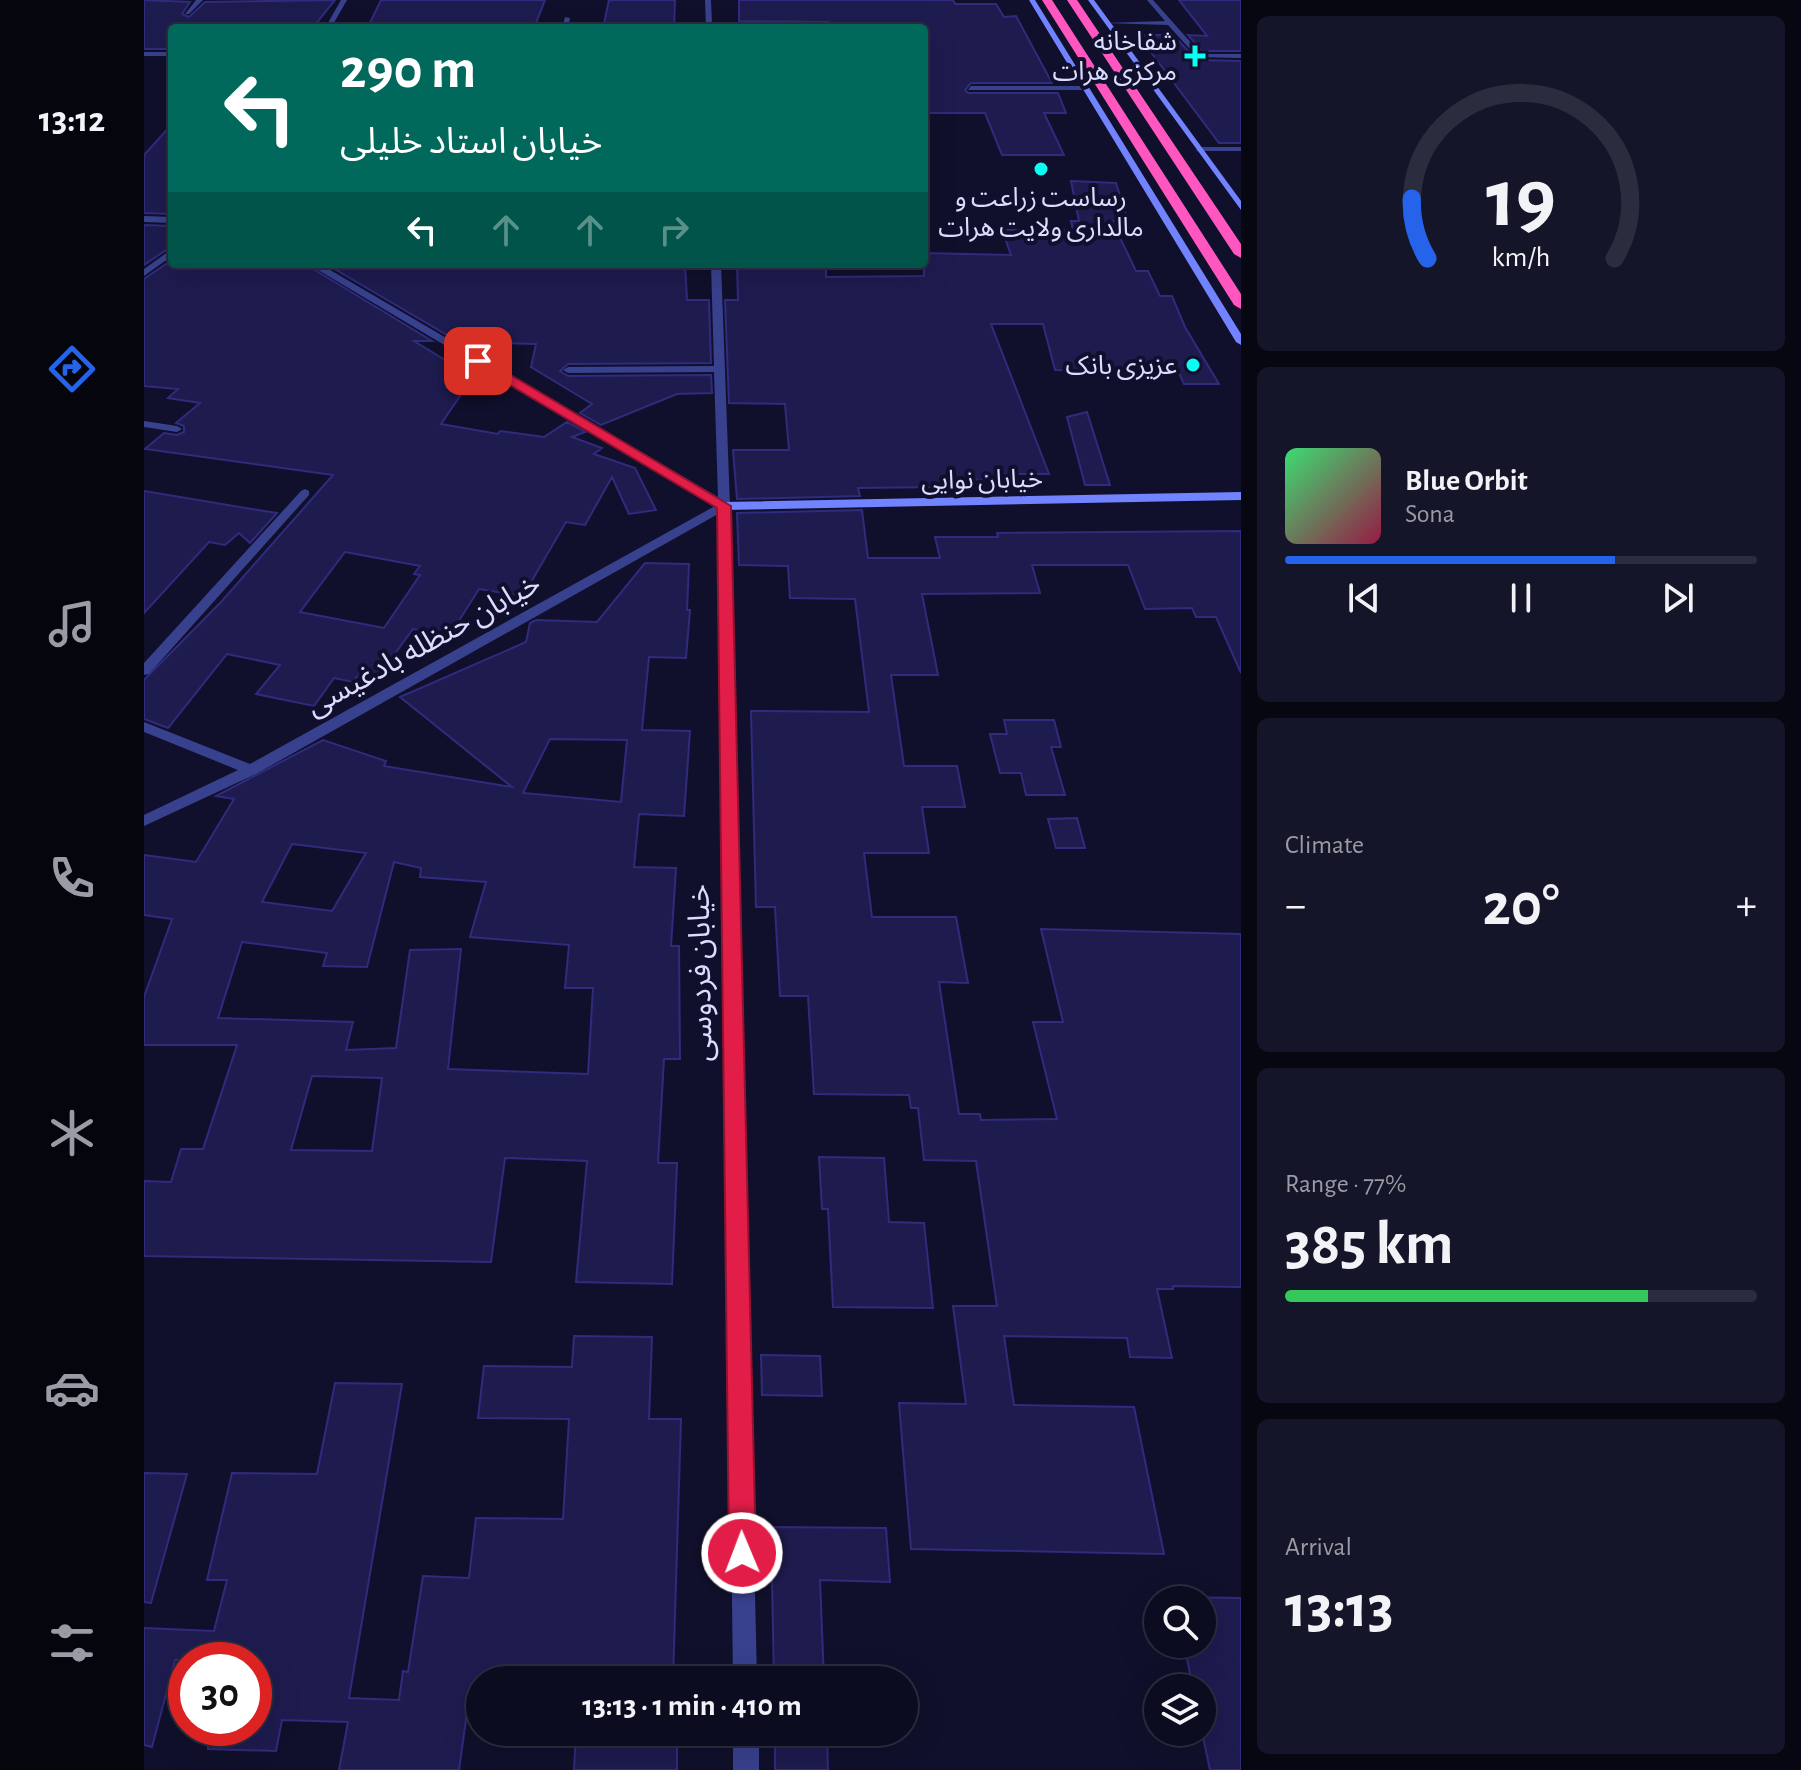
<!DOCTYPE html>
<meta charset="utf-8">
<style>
body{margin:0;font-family:"Alegreya Sans","Noto Sans Arabic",sans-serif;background:#15152a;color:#f1f3f6;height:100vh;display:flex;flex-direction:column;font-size:30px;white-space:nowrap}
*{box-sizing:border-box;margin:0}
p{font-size:26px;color:#9a9ba5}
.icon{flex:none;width:44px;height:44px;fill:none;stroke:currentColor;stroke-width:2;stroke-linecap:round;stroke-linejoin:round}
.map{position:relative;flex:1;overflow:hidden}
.sheet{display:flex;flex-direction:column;gap:16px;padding:16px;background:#070712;width:560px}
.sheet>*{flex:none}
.banner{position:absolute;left:24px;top:24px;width:760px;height:244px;border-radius:8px;box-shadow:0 8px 32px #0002,0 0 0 2px #2c2c3f;background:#00695c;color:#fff;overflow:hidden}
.tools{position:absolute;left:1000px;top:1586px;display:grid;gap:16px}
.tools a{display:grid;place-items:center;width:72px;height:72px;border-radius:50%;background:#0c0c21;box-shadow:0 8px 32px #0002,0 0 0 2px #2c2c3f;font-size:40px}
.speed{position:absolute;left:24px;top:1642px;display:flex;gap:16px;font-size:40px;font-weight:700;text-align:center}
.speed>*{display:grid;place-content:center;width:104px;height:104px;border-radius:50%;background:#0c0c21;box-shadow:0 8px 32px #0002,0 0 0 2px #2c2c3f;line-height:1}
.speed .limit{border:12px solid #d22;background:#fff;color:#111}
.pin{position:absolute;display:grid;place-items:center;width:68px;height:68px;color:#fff;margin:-34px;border-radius:16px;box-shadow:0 4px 12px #0006}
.me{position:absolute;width:88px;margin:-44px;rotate:359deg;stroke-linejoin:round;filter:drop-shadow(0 0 6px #0008)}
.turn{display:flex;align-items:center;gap:28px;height:168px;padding:0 40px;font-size:36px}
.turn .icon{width:104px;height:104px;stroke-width:2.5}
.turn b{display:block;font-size:56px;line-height:68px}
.lanes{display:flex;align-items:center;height:76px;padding:0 40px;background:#0003;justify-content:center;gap:40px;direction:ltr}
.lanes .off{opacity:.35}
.big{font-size:60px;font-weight:600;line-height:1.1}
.sheet .tile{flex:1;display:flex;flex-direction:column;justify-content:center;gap:12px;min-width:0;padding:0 28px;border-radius:12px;background:#15152a}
.sheet .dial{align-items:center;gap:0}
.dial svg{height:208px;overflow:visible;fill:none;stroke:#2c2c3f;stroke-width:7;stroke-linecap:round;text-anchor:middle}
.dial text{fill:#f1f3f6;stroke:none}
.song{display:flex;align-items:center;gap:24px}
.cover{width:96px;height:96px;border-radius:12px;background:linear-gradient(135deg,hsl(140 70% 55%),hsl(340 70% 35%))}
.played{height:8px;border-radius:4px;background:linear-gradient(90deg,#2563eb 70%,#2c2c3f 70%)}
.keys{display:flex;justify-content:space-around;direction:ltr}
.heat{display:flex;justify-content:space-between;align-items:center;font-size:44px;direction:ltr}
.charge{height:12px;border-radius:6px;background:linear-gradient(90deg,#34c759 77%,#2c2c3f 0)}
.trip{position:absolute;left:322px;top:1666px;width:452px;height:80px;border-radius:40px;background:#0c0c21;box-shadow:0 8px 32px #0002,0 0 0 2px #2c2c3f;font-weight:600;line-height:80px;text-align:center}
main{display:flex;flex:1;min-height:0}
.tabs{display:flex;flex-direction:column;width:144px;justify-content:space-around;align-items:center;background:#05050d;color:#9a9ba5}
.tabs .icon{width:56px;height:56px}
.tabs .selected{color:#2563eb}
.tabs b{font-size:36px;color:#f1f3f6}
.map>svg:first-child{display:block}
.building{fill:#1e1b4f;stroke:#302b7c;stroke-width:2;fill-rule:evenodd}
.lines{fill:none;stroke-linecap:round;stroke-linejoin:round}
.lane{fill:#38418e;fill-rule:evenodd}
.street{fill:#38418e;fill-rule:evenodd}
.secondary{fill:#7283ff;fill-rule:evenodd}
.highway{fill:#ff56bf;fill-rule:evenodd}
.route{fill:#e11d48;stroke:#92132f;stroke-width:2}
.poi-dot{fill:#07fff4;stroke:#10102c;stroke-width:3}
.labels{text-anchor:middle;stroke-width:8;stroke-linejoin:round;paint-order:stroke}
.far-poi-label{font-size:26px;fill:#dbdcff;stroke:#10102c;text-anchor:end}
.far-street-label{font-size:26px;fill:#dbdcff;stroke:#10102c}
.street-label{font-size:30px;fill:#dbdcff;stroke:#10102c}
</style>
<main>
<nav class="tabs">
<b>13:12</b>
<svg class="icon selected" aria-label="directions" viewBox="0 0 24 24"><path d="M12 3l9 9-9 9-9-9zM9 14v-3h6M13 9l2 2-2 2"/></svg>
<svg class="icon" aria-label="music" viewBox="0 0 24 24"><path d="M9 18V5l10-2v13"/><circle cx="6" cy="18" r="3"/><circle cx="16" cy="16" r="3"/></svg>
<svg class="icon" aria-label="phone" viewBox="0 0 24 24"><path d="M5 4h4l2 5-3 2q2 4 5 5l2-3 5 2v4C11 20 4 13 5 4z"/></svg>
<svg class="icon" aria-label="climate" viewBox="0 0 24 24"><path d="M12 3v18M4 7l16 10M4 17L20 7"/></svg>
<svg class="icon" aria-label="car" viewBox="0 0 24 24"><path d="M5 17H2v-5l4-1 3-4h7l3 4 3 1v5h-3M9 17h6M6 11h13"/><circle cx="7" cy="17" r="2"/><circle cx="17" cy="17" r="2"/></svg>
<svg class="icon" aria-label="filters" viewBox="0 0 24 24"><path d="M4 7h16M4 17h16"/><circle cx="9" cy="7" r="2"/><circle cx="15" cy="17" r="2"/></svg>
</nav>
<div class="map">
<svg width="1097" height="1770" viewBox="0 0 1097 1770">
<rect width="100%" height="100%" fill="#10102c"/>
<path class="building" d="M0 0 46 2 38 14 45 17 61 2 191 0 170 26 28 28V49H0Z
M237 0H401L390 28 224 27Z
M465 0H531L530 28H459Z
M595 0H809L811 4H852L860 17 872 16 908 83H827L821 90 824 93H914L922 113H900L920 155H858L841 113H780V28H685L688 25 685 22 595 21Z
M1035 0H1097V51H1058L1044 35 1063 36Z
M994 35H1029L1053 60 1097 61V143H1075Z
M28 124V214L0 213V155Z
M927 181 972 183 984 222 968 221 992 271H1004L1016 296H1028L1041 327 1075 384H1040L1035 373 911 370 899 324H847L905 474H861L863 480 797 479 799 487 714 488 716 496 593 499 589 450H645L641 404 585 403 581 300H594L593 264H682V277L780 276V253L867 255 858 230H929L927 221H935Z
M0 225 28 226V246L0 265Z
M22 264H161L288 341H270L329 377 297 424 354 434 356 431 400 437 423 422 441 432 428 437 458 448 450 454 491 468 512 510 485 514 468 477 441 525 422 522 379 596 335 589 306 635 269 629 233 678 220 668 209 682 190 678 170 706 112 694 136 665 83 654 24 728 0 719V680L77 602 189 475 1 449 20 433 33 435 40 432V426L32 423 56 403 24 398 34 389 0 386V279ZM201 552 276 566 270 574 276 575 240 628 156 612Z
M182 264H541L543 300H565L567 363 424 364 416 371 424 376 567 375 568 393 533 394 457 425 436 413 448 404 387 367 392 344 315 342Z
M943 412 966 485H941L923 417Z
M0 491 120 511 133 513 106 543 95 533 81 545 65 542 0 613Z
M718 510 724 558H796L791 537H854L853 533 1097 531V673L1072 617H1052L1048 608 1001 609 984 565H888L896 593 778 594 794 675H747L760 766H813L821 807H778L785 853H720L728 917H812L824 983 795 982 815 1114H836L837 1120 913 1119 889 1022H919L897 929 1097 934V1287L1029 1286V1289H1013L1028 1358 986 1357 983 1338 860 1336 870 1405 990 1407 1020 1554 767 1549 755 1403 822 1404 809 1306H853L832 1161 780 1160 774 1108H767L765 1095 670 1094 664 996H636L631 907H612L607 711 725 712 711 599 646 598 644 566 595 565 593 513Z
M501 563 545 564 543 610H546L542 658 505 657 498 730 546 731 540 816 495 814 490 867 532 868 527 946H535L536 1059H520L514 1163H533L528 1284 432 1282 443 1161 361 1158 347 1262 0 1256V1181L27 1182 37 1149H59L93 1045H0V997L28 919 0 915V855L52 862 90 799 72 796 179 740 242 761 240 766 368 787 256 697 382 642 386 623 392 620 453 622ZM406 739 483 740 477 802 379 793ZM148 844 222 853 188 911 118 902ZM250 862 277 868 276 877 342 882 326 937 425 945 421 988H449L444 1074 304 1069 317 949 266 950 252 1048 202 1050 209 1022 74 1018 98 942 183 953 179 966 223 967ZM168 1076 238 1078 228 1151 147 1150Z
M860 720H910L917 747H907L921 795H882L877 773H856L846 734H863Z
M933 818 941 848H912L904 819Z
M675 1157 740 1158 745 1222 780 1223 789 1308 689 1307 684 1209H678Z
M430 1336 508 1337 505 1419H537L529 1680H336V1706L324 1705 315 1770H195L204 1722 138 1720 132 1751 64 1749V1728H110V1660H31L8 1747 0 1745V1628L70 1631 83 1580H63L88 1473 173 1474 191 1383 258 1384 205 1698 255 1700 259 1671 264 1672 279 1576 325 1578 332 1518 419 1519 425 1419 334 1418 340 1366 428 1367Z
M617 1355 676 1356 678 1396 618 1395Z
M0 1473 43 1474 7 1603 0 1602Z
M623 1527 742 1528 746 1582 676 1580 680 1680H630L628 1579H624Z
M1030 1597 1097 1598V1770H1066L1058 1732V1688H1049L1040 1644H1058V1600H1031Z
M432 1732H533V1770H430Z
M631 1732H683L684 1770H631Z"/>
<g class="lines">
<path class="lane" d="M1003 0H1009L1057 54H1097V58L1053 57 1024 25 960 23 1021 21Z"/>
<path class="street" d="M52 0H59L45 14H41Z
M197 0H203L187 28H181Z
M561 0H567L568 24 685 25 562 28Z
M421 17 426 18 424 28H418Z
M0 52H28V56H0Z
M827 86H942L946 88 942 90H824Z
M1055 147H1097V151H1052Z
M0 216 28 217V223L0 222Z
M28 249V256L0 276V269Z
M164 264H176L574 497 570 372 424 373 419 370 424 367 570 366 567 264H577L586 506 613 1680H589L574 514 112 774 0 826V815L94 770 0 732V722L106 764 571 506Z
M0 421 33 426 38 429 33 432 0 427Z
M161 489 165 491V495L5 674 0 675V663L157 491Z
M589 1732H615V1770H589Z"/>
<path class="secondary" d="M885 0H891L1097 334V345L1092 342Z
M944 0H950L1097 201V210Z
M1097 492V500L580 510 574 506 580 502Z"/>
<path class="highway" d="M898 0H908L1097 294V309L1090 305Z
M923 0H933L1097 244V258L1090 254Z"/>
</g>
<path class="route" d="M329 358H338L587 506 612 1553 608 1562 598 1566 589 1562 585 1553 573 508 329 363Z"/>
<g class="poi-dot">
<path d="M1047 44h8v8h8v8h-8v8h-8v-8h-8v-8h8z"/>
<circle cx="897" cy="169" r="8"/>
<circle cx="1049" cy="365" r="8"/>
</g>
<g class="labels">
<g class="far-poi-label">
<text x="1033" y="50">شفاخانه<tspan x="1033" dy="30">مرکزی هرات</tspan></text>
<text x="897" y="206" text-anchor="middle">رساست زراعت و<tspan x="897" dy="30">مالداری ولایت هرات</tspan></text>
<text x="1033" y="374">عزیزی بانک</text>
</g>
<g class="far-street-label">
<text transform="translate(838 479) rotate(-1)" y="9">خیابان نوایی</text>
</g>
<g class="street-label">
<text transform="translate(279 644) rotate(-29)" y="10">خیابان حنظله بادغیسی</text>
<text transform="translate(556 973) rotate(-91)" y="10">خیابان فردوسی</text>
</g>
</g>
</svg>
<div class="tools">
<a><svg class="icon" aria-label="search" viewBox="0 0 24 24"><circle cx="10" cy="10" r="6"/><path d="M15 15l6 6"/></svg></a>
<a><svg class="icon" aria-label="layers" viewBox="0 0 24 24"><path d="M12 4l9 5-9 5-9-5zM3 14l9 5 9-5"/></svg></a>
</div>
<div class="speed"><div class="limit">30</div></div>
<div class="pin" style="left:334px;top:361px;background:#d93025"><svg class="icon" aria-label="arrive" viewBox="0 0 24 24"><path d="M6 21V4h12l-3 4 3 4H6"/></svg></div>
<svg class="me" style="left:598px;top:1553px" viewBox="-20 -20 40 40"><circle r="17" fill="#e11d48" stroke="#fff" stroke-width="3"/><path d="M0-11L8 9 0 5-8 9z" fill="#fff"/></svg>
<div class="trip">13:13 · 1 min · 410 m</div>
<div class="banner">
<div class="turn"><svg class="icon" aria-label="left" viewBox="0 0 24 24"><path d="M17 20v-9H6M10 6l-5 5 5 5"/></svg><div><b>290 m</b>خیابان استاد خلیلی</div></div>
<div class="lanes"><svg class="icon" aria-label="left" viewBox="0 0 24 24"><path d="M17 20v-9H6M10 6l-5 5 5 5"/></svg><svg class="icon off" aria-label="ahead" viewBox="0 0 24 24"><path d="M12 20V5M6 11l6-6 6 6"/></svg><svg class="icon off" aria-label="ahead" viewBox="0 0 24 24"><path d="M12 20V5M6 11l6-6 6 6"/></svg><svg class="icon off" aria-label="right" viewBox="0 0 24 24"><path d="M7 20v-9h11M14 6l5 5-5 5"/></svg></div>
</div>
</div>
<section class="sheet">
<div class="tile dial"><svg viewBox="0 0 100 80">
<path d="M14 69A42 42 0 1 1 86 69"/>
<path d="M14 69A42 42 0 0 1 8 46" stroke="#2563eb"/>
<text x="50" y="56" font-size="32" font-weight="700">19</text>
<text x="50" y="72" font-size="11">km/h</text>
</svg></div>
<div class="tile">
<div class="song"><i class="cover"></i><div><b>Blue Orbit</b><p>Sona</p></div></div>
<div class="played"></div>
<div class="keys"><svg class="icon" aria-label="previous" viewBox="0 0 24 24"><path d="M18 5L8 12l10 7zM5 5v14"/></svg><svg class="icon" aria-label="pause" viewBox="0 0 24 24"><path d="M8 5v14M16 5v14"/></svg><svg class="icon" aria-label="next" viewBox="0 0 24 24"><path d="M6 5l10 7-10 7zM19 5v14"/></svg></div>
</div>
<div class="tile"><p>Climate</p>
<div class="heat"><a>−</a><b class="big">20°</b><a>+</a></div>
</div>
<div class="tile"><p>Range · 77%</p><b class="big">385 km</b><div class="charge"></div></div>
<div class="tile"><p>Arrival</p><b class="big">13:13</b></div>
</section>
</main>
